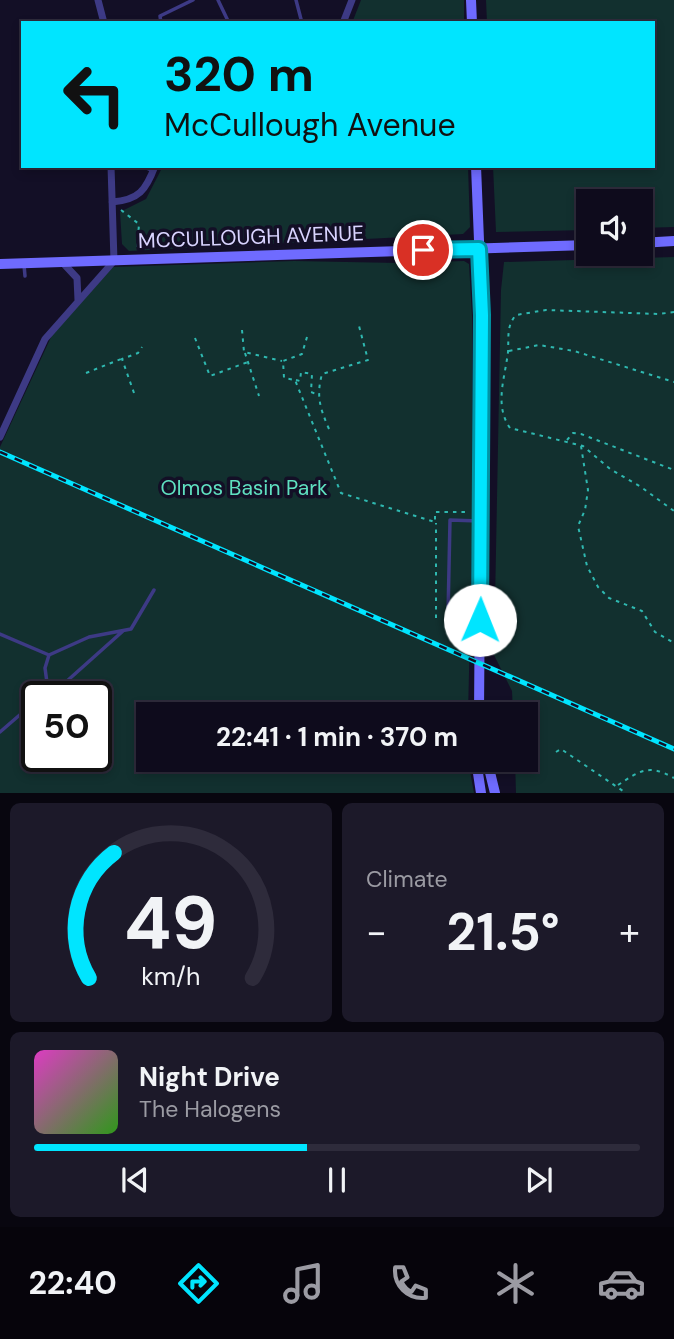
<!DOCTYPE html>
<meta charset="utf-8">
<style>
body{margin:0;font-family:"DM Sans",sans-serif;background:#1c1929;color:#f1f3f6;height:100vh;display:flex;flex-direction:column;font-size:26px;white-space:nowrap}
*{box-sizing:border-box;margin:0}
p{font-size:23px;color:#9b9ba3}
.icon{flex:none;width:38px;height:38px;fill:none;stroke:currentColor;stroke-width:2;stroke-linecap:round;stroke-linejoin:round}
.map{position:relative;height:793px;overflow:hidden}
.drawer{display:flex;flex-direction:column;gap:10px;padding:10px;background:#08060f;flex:1}
.drawer>*{flex:none}
.top-card{position:absolute;left:21px;top:21px;width:634px;height:147px;border-radius:0px;box-shadow:0 4px 10px #0003,0 0 0 2px #2e2b3b;background:#00e5ff;color:#111;overflow:hidden}
.controls{position:absolute;left:576px;top:189px;display:grid;gap:14px}
.controls a{display:grid;place-items:center;width:77px;height:77px;border-radius:0px;background:#0e0b1c;box-shadow:0 4px 10px #0003,0 0 0 2px #2e2b3b;font-size:35px}
.speed{position:absolute;left:21px;top:681px;display:flex;gap:14px;font-size:35px;font-weight:700;text-align:center}
.speed>*{display:grid;place-content:center;width:91px;height:91px;border-radius:50%;background:#0e0b1c;box-shadow:0 4px 10px #0003,0 0 0 2px #2e2b3b;line-height:1}
.speed .limit{border:4px solid #111;border-radius:10px;background:#fff;color:#111}
.pin{position:absolute;display:grid;place-items:center;width:60px;height:60px;color:#fff;margin:-30px;border:4px solid #fff;border-radius:50%;box-shadow:0 2px 7px #0007}
.me{position:absolute;width:77px;margin:-38px;rotate:1deg;stroke-linejoin:round;filter:drop-shadow(0 0 5px #0008)}
.turn{display:flex;align-items:center;gap:24px;height:147px;padding:0 28px;font-size:32px}
.turn .icon{width:91px;height:91px;stroke-width:2.5}
.turn b{display:block;font-size:49px;line-height:60px}
.big{font-size:52px;font-weight:700;line-height:1.1}
.drawer .widget{flex:1;display:flex;flex-direction:column;justify-content:center;gap:10px;min-width:0;padding:0 24px;border-radius:10px;background:#1c1929}
.drawer .dial{align-items:center;gap:0}
.dial svg{height:182px;overflow:visible;fill:none;stroke:#2e2b3b;stroke-width:7;stroke-linecap:round;text-anchor:middle}
.dial text{fill:#f1f3f6;stroke:none}
.song{display:flex;align-items:center;gap:21px}
.cover{width:84px;height:84px;border-radius:10px;background:linear-gradient(135deg,hsl(310 70% 55%),hsl(110 70% 35%))}
.played{height:7px;border-radius:4px;background:linear-gradient(90deg,#00e5ff 45%,#2e2b3b 45%)}
.keys{display:flex;justify-content:space-around;direction:ltr}
.heat{display:flex;justify-content:space-between;align-items:center;font-size:38px;direction:ltr}
.drawer .tiles{flex:1;display:grid;gap:10px;grid-template-columns:1fr 1fr}
.widget:last-child{grid-column:span 2}
.trip{position:absolute;left:136px;top:702px;width:402px;height:70px;border-radius:0px;background:#0e0b1c;box-shadow:0 4px 10px #0003,0 0 0 2px #2e2b3b;font-weight:700;line-height:70px;text-align:center}
.menu{display:flex;height:112px;justify-content:space-around;align-items:center;background:#06040b;color:#9b9ba3}
.menu .icon{width:49px;height:49px}
.menu .selected{color:#00e5ff}
.menu b{font-size:32px;color:#f1f3f6}
.map>svg:first-child{display:block}
.green{fill:#12302f;fill-rule:evenodd}
.lines{fill:none;stroke-linecap:round;stroke-linejoin:round}
.path{stroke:#2fb8b0;stroke-width:2;stroke-dasharray:3.5 5;stroke-linecap:butt}
.service{stroke:#3d3a85;stroke-width:3.5}
.minor{stroke:#3d3a85;stroke-width:7}
.secondary{stroke:#6f6bff;stroke-width:10}
.rail-casing{stroke:#00e5ff;stroke-width:5}
.rail{stroke:#130f26;stroke-width:2.5;stroke-dasharray:8;stroke-linecap:butt}
.route-casing{stroke:#0095a6;stroke-width:18}
.route{stroke:#00e5ff;stroke-width:12}
.labels{text-anchor:middle;stroke-width:7;stroke-linejoin:round;paint-order:stroke}
.street-label{font-size:21px;fill:#d9d4ff;stroke:#130f26}
.park-label{font-size:21px;fill:#5fe0c0;stroke:#130f26}
</style>
<div class="map">
<svg width="674" height="793" viewBox="0 0 674 793">
<rect width="100%" height="100%" fill="#130f26"/>
<path class="green" d="M361 0H464V23H352Z
M486 0H674V227L641 228 640 201H588V230L496 232 493 166H653V23H487Z
M163 166H468L470 227 463 234 129 251 122 244 120 212 146 199Z
M674 257V793H516L515 760H527V714H513L512 691 494 655 501 290 504 262Z
M294 261 398 263 464 261 469 264 472 316V547L468 714H149V760H468L474 793H0V447L52 335 113 267ZM37 696H96V756H37Z"/>
<g class="lines">
<path class="path" d="M121 210 139 224 137 251
M674 312 659 314 546 310 516 315C506 326 509 339 508 352 505 378 494 405 510 428L583 446 610 469 641 487 674 511
M242 330 244 352 282 361
M307 337 302 354 283 361 284 378 295 380 341 493 435 522V512H469
M195 338 210 376 248 362
M509 351 539 345 574 351 674 382
M245 353 259 396
M86 373 121 359
M296 380 300 381 301 372 312 374 311 392 316 394
M134 393 122 359 138 353 142 347
M329 429C320 408 316 396 322 374L368 360 359 326
M567 440 573 433 581 434 674 470
M581 446 588 490 585 510 578 526 587 566 598 587 609 598 642 611 655 632 674 643
M436 618V523
M556 752 561 749 626 793
M618 785C641 770 649 764 674 778"/>
<path class="service" d="M218 0 229 23
M296 0 302 23
M161 23 160 16 193 0
M142 166 153 171
M24 265 25 276
M477 620 448 615 450 520 479 521
M0 634 49 655 89 637 131 629 154 590
M48 690 67 681 123 631
M41 696 48 690 45 668 49 655
M0 732 37 700"/>
<path class="minor" d="M98 0 104 23
M343 23 352 0
M112 202C139 200 146 190 155 166
M63 263 77 278 78 300
M0 437 45 339 114 261 111 166"/>
<path class="secondary" d="M471 0 472 23
M476 166 482 315 479 714
M640 243 674 241
M0 264 588 245
M476 760 481 793
M487 760 495 793"/>
<g class="rail-casing">
<path id="rail" d="M0 452 674 749"/>
</g>
<use href="#rail" class="rail"/>
</g>
<g class="lines">
<g class="route-casing">
<path id="route" d="M423 250 479 249 482 315 480 620"/>
</g>
<use href="#route" class="route"/>
</g>
<g class="labels">
<g class="street-label">
<text transform="translate(251 237) rotate(-2)" y="7">MCCULLOUGH AVENUE</text>
</g>
<g class="park-label">
<text x="244" y="495">Olmos Basin Park</text>
</g>
</g>
</svg>
<div class="controls">
<a><svg class="icon" aria-label="sound" viewBox="0 0 24 24"><path d="M4 9h4l5-4v14l-5-4H4zM17 9q2 3 0 6"/></svg></a>
</div>
<div class="speed"><div class="limit">50</div></div>
<div class="pin" style="left:423px;top:250px;background:#d93025"><svg class="icon" aria-label="arrive" viewBox="0 0 24 24"><path d="M6 21V4h12l-3 4 3 4H6"/></svg></div>
<svg class="me" style="left:480px;top:620px" viewBox="-20 -20 40 40"><circle r="19" fill="#fff"/><path d="M0-13L10 11 0 6-10 11z" fill="#00e5ff"/></svg>
<div class="trip">22:41 · 1 min · 370 m</div>
<div class="top-card">
<div class="turn"><svg class="icon" aria-label="left" viewBox="0 0 24 24"><path d="M17 20v-9H6M10 6l-5 5 5 5"/></svg><div><b>320 m</b>McCullough Avenue</div></div>
</div>
</div>
<section class="drawer">
<div class="tiles">
<div class="widget dial"><svg viewBox="0 0 100 80">
<path d="M14 69A42 42 0 1 1 86 69"/>
<path d="M14 69A42 42 0 0 1 25 14" stroke="#00e5ff"/>
<text x="50" y="56" font-size="32" font-weight="700">49</text>
<text x="50" y="72" font-size="11">km/h</text>
</svg></div>
<div class="widget"><p>Climate</p>
<div class="heat"><a>−</a><b class="big">21.5°</b><a>+</a></div>
</div>
<div class="widget">
<div class="song"><i class="cover"></i><div><b>Night Drive</b><p>The Halogens</p></div></div>
<div class="played"></div>
<div class="keys"><svg class="icon" aria-label="previous" viewBox="0 0 24 24"><path d="M18 5L8 12l10 7zM5 5v14"/></svg><svg class="icon" aria-label="pause" viewBox="0 0 24 24"><path d="M8 5v14M16 5v14"/></svg><svg class="icon" aria-label="next" viewBox="0 0 24 24"><path d="M6 5l10 7-10 7zM19 5v14"/></svg></div>
</div>
</div>
</section>
<nav class="menu">
<b>22:40</b>
<svg class="icon selected" aria-label="directions" viewBox="0 0 24 24"><path d="M12 3l9 9-9 9-9-9zM9 14v-3h6M13 9l2 2-2 2"/></svg>
<svg class="icon" aria-label="music" viewBox="0 0 24 24"><path d="M9 18V5l10-2v13"/><circle cx="6" cy="18" r="3"/><circle cx="16" cy="16" r="3"/></svg>
<svg class="icon" aria-label="phone" viewBox="0 0 24 24"><path d="M5 4h4l2 5-3 2q2 4 5 5l2-3 5 2v4C11 20 4 13 5 4z"/></svg>
<svg class="icon" aria-label="climate" viewBox="0 0 24 24"><path d="M12 3v18M4 7l16 10M4 17L20 7"/></svg>
<svg class="icon" aria-label="car" viewBox="0 0 24 24"><path d="M5 17H2v-5l4-1 3-4h7l3 4 3 1v5h-3M9 17h6M6 11h13"/><circle cx="7" cy="17" r="2"/><circle cx="17" cy="17" r="2"/></svg>
</nav>
